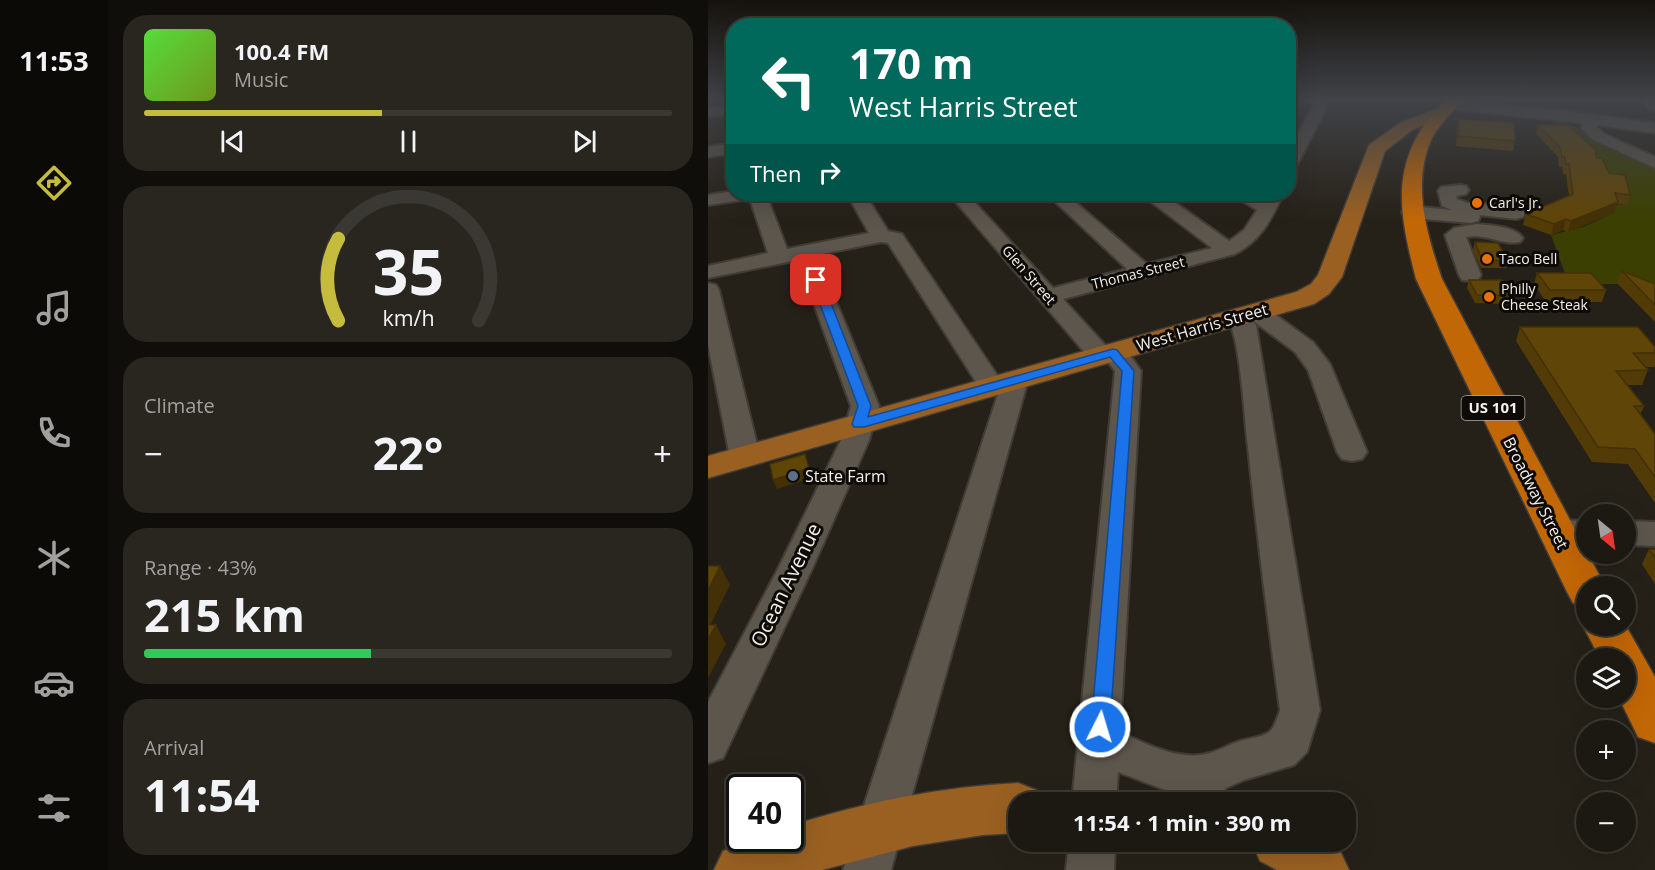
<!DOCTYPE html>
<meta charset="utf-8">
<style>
body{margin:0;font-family:"Open Sans",sans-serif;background:#292620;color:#f1f3f6;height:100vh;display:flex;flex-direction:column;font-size:22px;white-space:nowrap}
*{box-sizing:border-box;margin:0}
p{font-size:20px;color:#a0a09f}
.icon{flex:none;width:33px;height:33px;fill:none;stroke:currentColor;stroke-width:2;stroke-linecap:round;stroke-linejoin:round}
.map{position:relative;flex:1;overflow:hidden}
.details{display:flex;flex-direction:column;gap:15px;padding:15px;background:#0f0e0a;width:600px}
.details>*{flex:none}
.hud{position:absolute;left:18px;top:18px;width:570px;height:183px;border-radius:24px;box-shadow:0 6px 24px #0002,0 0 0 2px #3a3832;background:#00695c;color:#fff;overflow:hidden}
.needle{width:39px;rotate:151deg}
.tools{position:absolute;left:868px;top:504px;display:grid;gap:12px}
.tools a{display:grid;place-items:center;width:60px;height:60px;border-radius:50%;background:#1c1912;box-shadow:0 6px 24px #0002,0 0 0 2px #3a3832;font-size:30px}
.speed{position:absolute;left:18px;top:774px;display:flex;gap:12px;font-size:30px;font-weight:700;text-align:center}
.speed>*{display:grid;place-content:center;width:78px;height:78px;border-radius:50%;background:#1c1912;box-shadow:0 6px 24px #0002,0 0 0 2px #3a3832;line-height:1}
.speed .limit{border:3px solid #111;border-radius:9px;background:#fff;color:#111}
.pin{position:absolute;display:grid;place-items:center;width:51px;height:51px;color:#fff;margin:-26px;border-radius:12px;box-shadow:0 3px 9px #0006}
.me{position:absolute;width:66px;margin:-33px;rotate:5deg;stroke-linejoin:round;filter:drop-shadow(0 0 4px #0008)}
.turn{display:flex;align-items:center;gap:21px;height:126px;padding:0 24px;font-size:27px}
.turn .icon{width:78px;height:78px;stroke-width:2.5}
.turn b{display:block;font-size:42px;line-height:51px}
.then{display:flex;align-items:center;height:57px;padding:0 24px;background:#0003;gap:12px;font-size:22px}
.big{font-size:45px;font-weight:700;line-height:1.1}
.details .tile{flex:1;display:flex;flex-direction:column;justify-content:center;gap:9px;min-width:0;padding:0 21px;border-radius:24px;background:#292620}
.details .dial{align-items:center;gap:0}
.dial svg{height:156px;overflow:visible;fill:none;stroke:#3a3832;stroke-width:7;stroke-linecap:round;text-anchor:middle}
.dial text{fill:#f1f3f6;stroke:none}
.song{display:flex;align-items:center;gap:18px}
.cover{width:72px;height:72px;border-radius:9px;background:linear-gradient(135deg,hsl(110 70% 55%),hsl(80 70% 35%))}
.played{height:6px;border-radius:3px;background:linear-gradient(90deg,#c5bc3d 45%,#3a3832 45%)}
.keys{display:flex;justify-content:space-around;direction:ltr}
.heat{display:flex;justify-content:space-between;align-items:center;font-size:33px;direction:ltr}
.charge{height:9px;border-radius:4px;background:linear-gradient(90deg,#34c759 43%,#3a3832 0)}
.trip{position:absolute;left:300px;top:792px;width:348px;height:60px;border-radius:24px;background:#1c1912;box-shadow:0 6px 24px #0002,0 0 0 2px #3a3832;font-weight:700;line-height:60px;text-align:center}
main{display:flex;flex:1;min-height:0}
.tabs{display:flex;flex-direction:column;width:108px;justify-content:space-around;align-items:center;background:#0b0a07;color:#a0a09f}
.tabs .icon{width:42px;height:42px}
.tabs .selected{color:#c5bc3d}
.tabs b{font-size:27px;color:#f1f3f6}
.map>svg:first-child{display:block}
.green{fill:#3b4002}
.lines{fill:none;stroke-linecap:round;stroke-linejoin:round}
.minor-casing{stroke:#413c36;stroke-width:4}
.major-casing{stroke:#413c36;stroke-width:3}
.highway-casing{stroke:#413c36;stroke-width:3}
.minor{fill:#5c564c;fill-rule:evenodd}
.major{fill:#996022;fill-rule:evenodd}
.highway{fill:#c26706;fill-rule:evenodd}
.wall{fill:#533b08}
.shaded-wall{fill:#433006}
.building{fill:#604509;stroke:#433006;stroke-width:1.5}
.route{fill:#1a73e8;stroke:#114b97;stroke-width:1.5}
.food-dot{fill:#e8710a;stroke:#0d0b07;stroke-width:2}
.service-dot{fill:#5c6f8a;stroke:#0d0b07;stroke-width:2}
.labels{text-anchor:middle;stroke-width:6;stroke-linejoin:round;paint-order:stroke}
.far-poi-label{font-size:14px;fill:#f3efe9;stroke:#0d0b07;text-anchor:start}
.far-street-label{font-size:14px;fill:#f3efe9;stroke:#0d0b07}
.shield{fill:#0d0b07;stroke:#aeaba5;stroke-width:1.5}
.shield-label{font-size:15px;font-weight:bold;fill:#f3efe9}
.street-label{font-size:16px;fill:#f3efe9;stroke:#0d0b07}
.poi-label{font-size:16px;fill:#f3efe9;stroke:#0d0b07;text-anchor:start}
.near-street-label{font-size:20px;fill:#f3efe9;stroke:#0d0b07}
</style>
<main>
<nav class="tabs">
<b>11:53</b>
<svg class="icon selected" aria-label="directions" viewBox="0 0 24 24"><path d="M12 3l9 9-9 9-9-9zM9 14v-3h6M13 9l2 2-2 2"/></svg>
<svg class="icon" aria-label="music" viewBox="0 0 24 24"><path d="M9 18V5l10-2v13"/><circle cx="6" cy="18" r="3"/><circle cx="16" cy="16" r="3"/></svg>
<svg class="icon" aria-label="phone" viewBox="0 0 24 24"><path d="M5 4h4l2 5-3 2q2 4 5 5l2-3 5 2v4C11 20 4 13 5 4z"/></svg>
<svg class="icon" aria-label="climate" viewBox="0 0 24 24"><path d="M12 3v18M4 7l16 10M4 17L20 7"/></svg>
<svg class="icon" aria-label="car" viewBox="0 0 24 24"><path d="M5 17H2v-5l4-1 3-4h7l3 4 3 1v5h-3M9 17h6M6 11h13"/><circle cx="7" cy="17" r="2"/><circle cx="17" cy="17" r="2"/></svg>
<svg class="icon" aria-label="filters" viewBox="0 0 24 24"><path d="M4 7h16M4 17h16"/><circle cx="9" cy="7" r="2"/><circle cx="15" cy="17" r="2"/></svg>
</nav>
<section class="details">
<div class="tile">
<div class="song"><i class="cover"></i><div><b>100.4 FM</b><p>Music</p></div></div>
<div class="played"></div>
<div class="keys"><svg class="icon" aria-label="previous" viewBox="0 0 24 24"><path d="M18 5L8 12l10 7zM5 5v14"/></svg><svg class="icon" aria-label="pause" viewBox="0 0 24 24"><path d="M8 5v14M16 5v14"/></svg><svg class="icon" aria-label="next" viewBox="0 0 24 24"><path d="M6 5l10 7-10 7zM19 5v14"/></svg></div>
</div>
<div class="tile dial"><svg viewBox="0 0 100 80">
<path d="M14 69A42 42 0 1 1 86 69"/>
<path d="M14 69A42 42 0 0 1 14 27" stroke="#c5bc3d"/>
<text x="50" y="56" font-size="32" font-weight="700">35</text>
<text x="50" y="72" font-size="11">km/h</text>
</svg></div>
<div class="tile"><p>Climate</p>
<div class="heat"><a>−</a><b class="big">22°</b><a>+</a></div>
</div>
<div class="tile"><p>Range · 43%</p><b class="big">215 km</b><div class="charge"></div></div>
<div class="tile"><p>Arrival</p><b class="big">11:54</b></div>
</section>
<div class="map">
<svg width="947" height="870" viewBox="0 0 947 870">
<rect width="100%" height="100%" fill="#262118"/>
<path class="green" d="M850 120 868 127 876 134 947 168V298L913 284H861L843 235 875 227 906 213 904 204 918 205 898 183 862 132 844 122Z"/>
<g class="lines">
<g class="minor-casing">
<path id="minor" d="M596 98H613L619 106 588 167 580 172V151L605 106Z
M934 98H947V111L942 110Z
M740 101 851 110 947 123V133L889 125V127L896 134 947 157V168L886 140 873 128 875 123 735 108 733 105Z
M26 105V113L0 116V108Z
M26 143V153L0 157V147Z
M752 185 758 186 761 190 758 194 748 196 749 199 760 203 808 207 815 209 817 213 815 217 808 219 771 215 772 217 770 221 763 223 703 218 696 216 694 212 696 208 703 206 744 210 734 206 730 191 733 187Z
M26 191V194H58L79 249 161 233 139 194H157L180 231 194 234 293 381 298 374 307 372 316 374 320 380 183 870H135L290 394 275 393 180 243 173 242 109 255 171 406 161 440 104 569 15 758 0 763V702L70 569 133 440 143 406 90 260 0 278V266L60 253 42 199 0 205V195Z
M241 194H259L345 288 419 269 339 194H358L439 264 504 248 438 198 435 194H455L521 241 536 230 549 210 530 198 527 194H548L555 198 557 194H575C564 219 552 241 527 254L355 299 398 346C415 342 424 358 433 371L412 732C438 744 472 762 502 753 512 750 522 744 532 741 559 734 563 739 572 710 560 622 549 535 540 447 536 417 533 340 519 317L523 312 531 310 538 312 541 307 549 305 557 307 605 342 622 364 659 452 654 459 644 461 634 459 629 452 600 370 587 352 544 320 548 325 612 710 599 752 586 765 536 780 518 788 509 802H462L465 793 410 772 408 802H364L407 371 400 362 393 364 384 361Z
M768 224C781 225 807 226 815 238L812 242C796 246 778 233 758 237L773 275 770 280 762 281 754 280 751 275 737 235 746 228Z
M0 283 8 285 11 290 52 457 47 464 37 466 27 464 22 457 0 345Z
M848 520 879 521V545L848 544 836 540 832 532 836 524Z
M918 521 947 522V546L918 545Z
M361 842H407L406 870H358Z"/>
</g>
<g class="major-casing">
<path id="major" d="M733 107 741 112 739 116 704 130 677 151 634 277 621 294 606 304 0 478V456L588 292 603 284 610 275 661 145 692 123Z
M310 783 328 790 334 802H310V833L275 835 205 846 114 870H6L15 851 45 838H82V826C157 802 232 787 310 783Z
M544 842H620L632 851 641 870H569L552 861Z"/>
</g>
<g class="highway-casing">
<path id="highway" d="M739 98H756C745 112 732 123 724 138 703 183 719 235 734 279L897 586H879V608L865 603 859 592 708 279C689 206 681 156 739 98Z
M879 618V626H918L947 677V743L930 737 911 698H918V658H892L875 626Z"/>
</g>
<use href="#minor" class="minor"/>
<use href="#major" class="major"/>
<use href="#highway" class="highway"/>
</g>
<path class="wall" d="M751 119 807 141 805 151 748 146 749 128Z
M830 125 889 158 901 173 922 195 919 205 909 204 906 213 860 232 855 230 843 235 815 225 818 214 861 196 858 174H855L854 167H851L850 157 828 134Z
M767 242 800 261 798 268H773L765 250Z
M914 271 947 284V322L909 283Z
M829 273 898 290 894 302H838L826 284Z
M761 280 804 296 802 304 767 303 759 288Z
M812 327 947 347V365L946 367H937L940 370 934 385H919L936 406 932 415 947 434V503L920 464 884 462 808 341Z
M941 549H947V584L934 564Z"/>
<path class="shaded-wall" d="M910 202 906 213 860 232 863 221Z
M858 219 855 230 843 235 846 224Z
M97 454 104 478 69 489 65 480Z
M12 566 22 585 0 630V591Z
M8 625 18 644 0 678V639Z"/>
<path class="building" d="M751 119 806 123 807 141 750 136Z
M830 125H860L887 149 889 158H894L901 173 917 175 922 195 907 193 910 202 863 221 858 219 846 224 818 214 865 194 861 164H858L857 157H854L852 147Z
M767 242 790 243 800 261 774 260Z
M914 271 947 284V305Z
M829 273H883L898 290H842Z
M761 280H794L804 296 769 295Z
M812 327H930L947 347V353H925L940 370 908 371 936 406H926L947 434V477L927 449 890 447Z
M97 454 101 468 65 480 62 464Z
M941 549H947V558Z
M0 566H12L0 591Z
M0 625H8L0 639Z"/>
<linearGradient id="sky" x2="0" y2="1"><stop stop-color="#15120d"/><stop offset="0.45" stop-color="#414348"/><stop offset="1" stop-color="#414348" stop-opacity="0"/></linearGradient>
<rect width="947" height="220" fill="url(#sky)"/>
<path class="route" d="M108 277 114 280 163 406 160 417 405 349 409 350 426 371 402 727 399 733 392 735 385 733 383 727 414 371 402 357 156 427H146L144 424 150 406 103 280Z"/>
<g class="food-dot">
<circle cx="769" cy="203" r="6"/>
<circle cx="779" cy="259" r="6"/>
<circle cx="781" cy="297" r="6"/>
</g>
<circle class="service-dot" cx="85" cy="476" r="6"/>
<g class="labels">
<g class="far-poi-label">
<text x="781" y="208">Carl's Jr.</text>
<text x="791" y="264">Taco Bell</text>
<text x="793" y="294">Philly<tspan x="793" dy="16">Cheese Steak</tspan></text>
</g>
<g class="far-street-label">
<text transform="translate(430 273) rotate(-14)" y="5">Thomas Street</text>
<text transform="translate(321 275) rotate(49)" y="5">Glen Street</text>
</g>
<rect class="shield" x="753.5" y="396" width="63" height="24" rx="4.5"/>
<g class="shield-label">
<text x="785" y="413">US 101</text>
</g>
<g class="street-label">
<text transform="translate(494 327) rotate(-16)" y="6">West Harris Street</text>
<text transform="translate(828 493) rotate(63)" y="6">Broadway Street</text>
</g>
<g class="poi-label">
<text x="97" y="482">State Farm</text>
</g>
<g class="near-street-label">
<text transform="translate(78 585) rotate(-64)" y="7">Ocean Avenue</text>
</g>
</g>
</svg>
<div class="tools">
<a><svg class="needle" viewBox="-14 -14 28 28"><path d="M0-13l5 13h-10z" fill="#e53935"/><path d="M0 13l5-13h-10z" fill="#a0a09f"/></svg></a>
<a><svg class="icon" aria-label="search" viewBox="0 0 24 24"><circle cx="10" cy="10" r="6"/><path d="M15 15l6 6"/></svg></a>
<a><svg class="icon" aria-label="layers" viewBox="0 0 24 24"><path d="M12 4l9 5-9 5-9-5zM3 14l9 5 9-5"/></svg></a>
<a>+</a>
<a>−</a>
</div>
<div class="speed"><div class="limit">40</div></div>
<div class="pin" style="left:108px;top:280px;background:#d93025"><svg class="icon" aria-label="arrive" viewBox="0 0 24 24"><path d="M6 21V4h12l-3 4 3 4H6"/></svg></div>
<svg class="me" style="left:392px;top:727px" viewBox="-20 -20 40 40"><circle r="17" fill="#1a73e8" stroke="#fff" stroke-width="3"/><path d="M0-11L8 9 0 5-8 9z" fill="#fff"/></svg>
<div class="trip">11:54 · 1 min · 390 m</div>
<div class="hud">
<div class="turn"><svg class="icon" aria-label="left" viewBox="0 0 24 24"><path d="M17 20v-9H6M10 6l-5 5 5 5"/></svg><div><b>170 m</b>West Harris Street</div></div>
<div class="then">Then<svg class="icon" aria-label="right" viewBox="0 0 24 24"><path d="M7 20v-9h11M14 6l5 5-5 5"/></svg></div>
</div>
</div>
</main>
